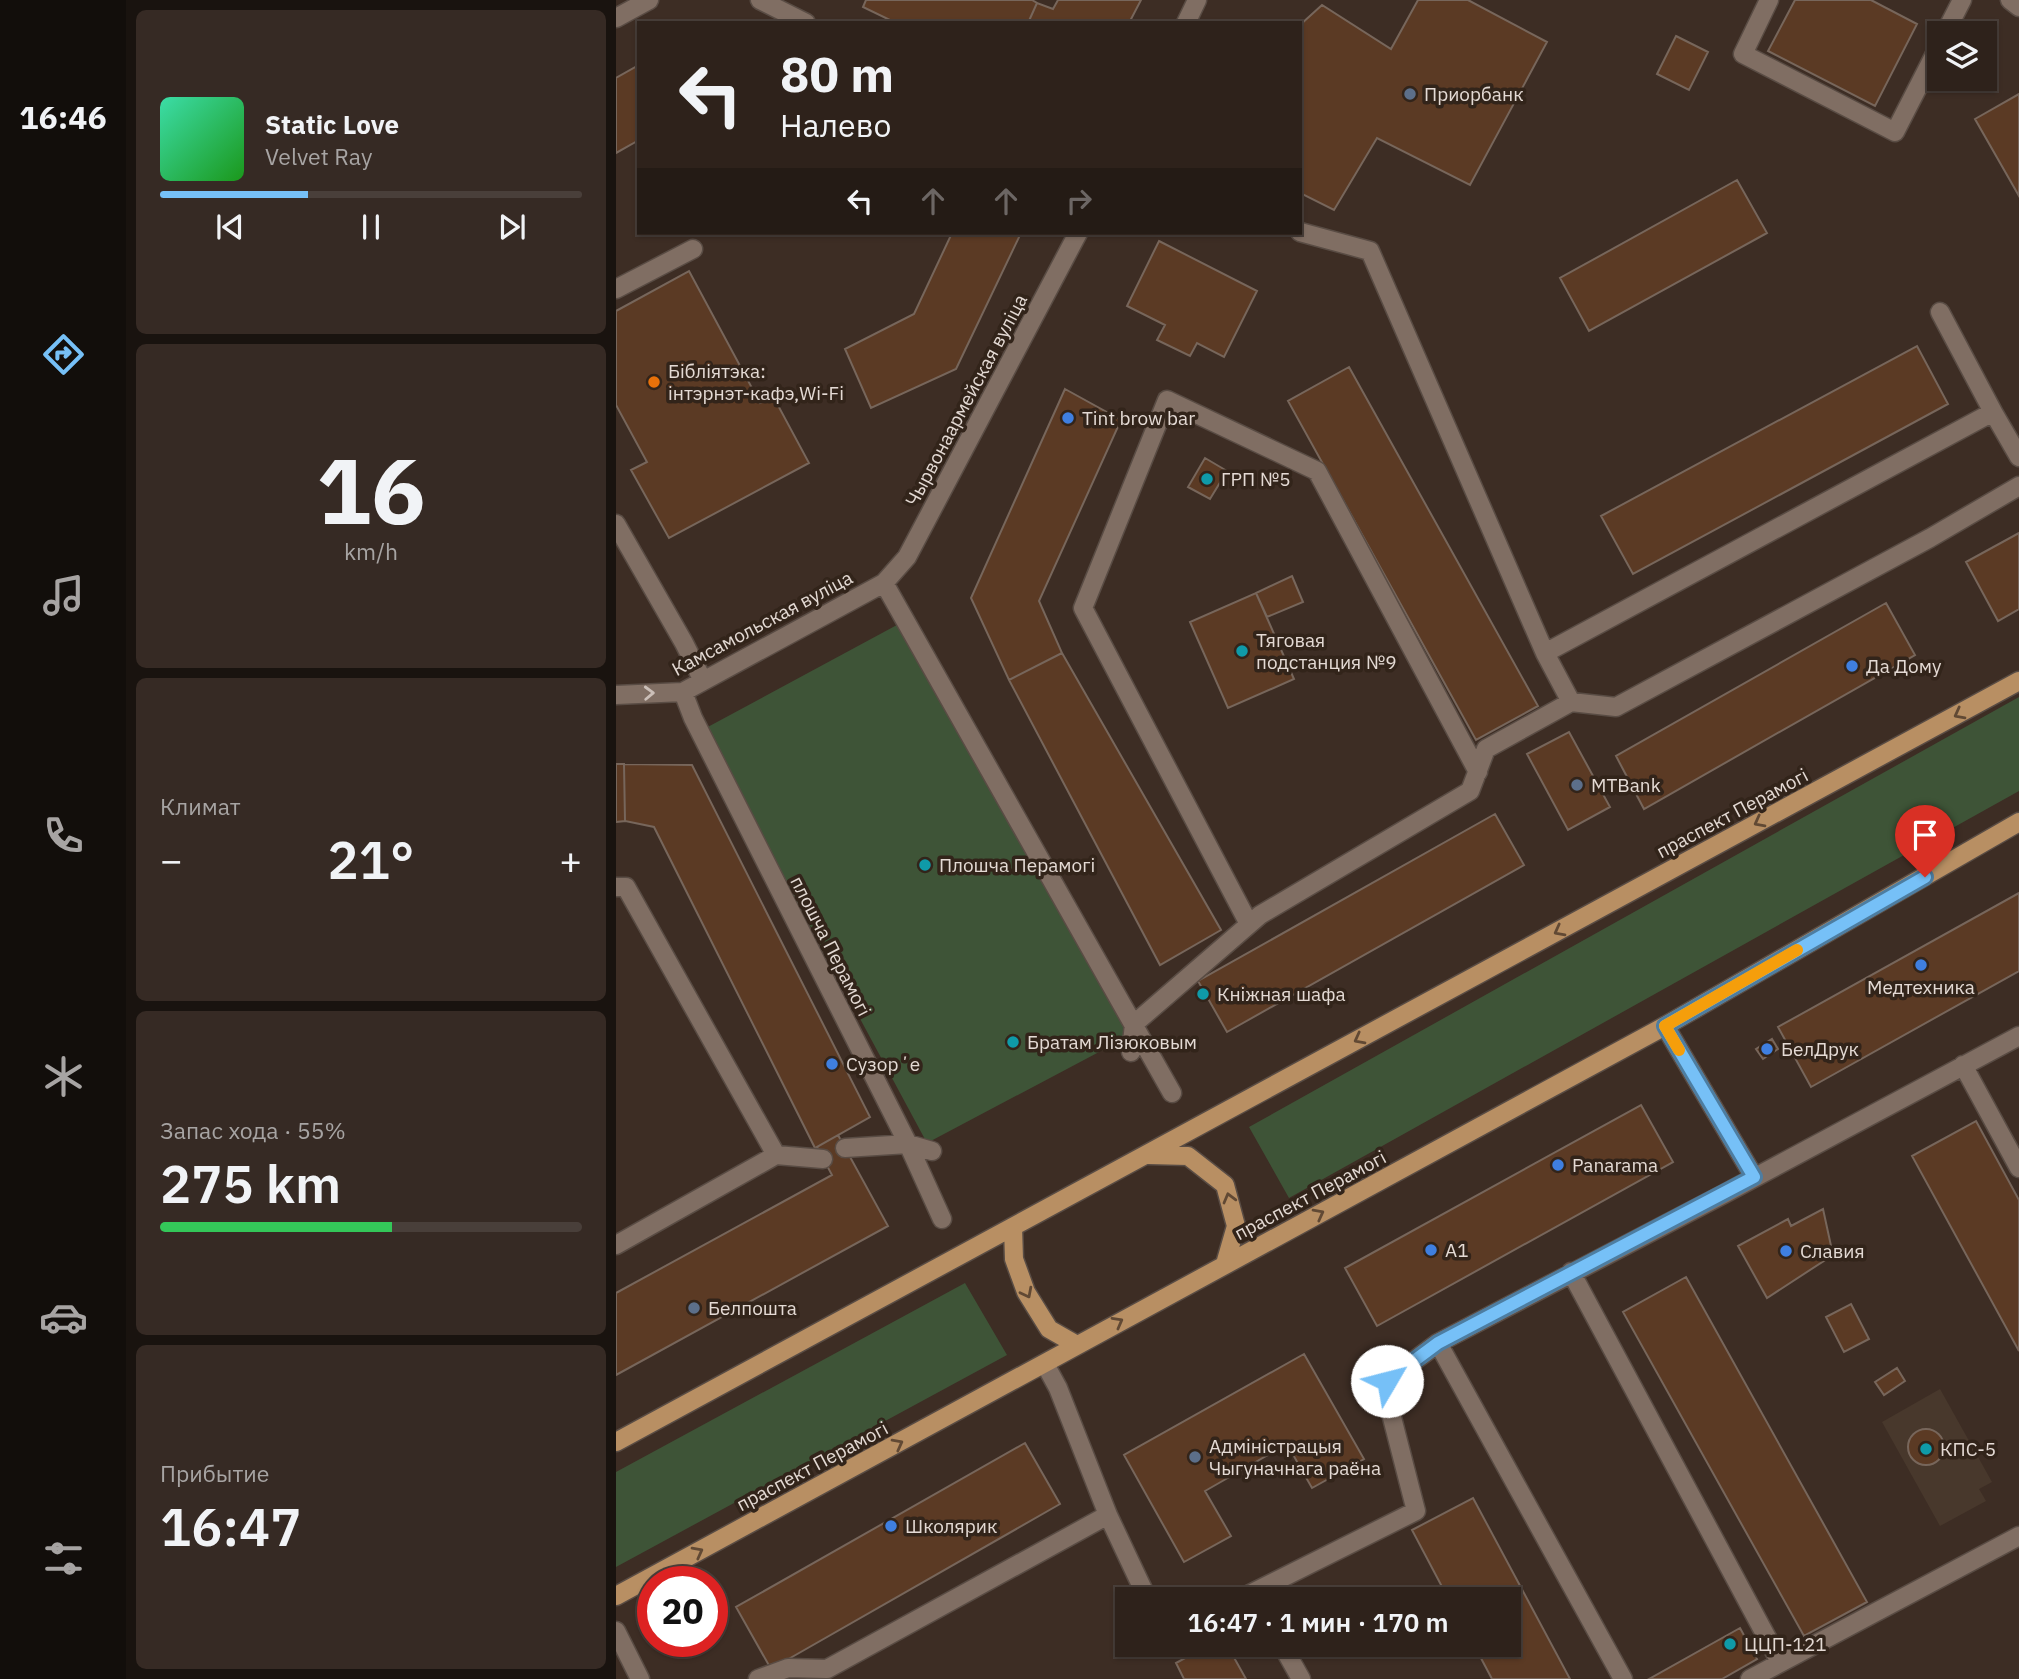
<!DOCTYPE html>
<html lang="ru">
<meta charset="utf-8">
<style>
body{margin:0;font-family:"IBM Plex Sans",sans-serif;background:#362a24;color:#f1f3f6;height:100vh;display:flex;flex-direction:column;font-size:26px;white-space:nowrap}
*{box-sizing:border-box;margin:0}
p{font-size:23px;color:#a7a4a3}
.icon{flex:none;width:38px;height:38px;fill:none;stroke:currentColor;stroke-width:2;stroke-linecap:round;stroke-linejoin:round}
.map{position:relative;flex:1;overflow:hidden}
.side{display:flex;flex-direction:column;gap:10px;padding:10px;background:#19130f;width:490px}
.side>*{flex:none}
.top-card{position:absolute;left:21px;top:21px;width:665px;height:214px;border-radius:0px;box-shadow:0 2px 5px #0004,0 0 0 2px #493f3a;background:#2e221b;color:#f1f3f6;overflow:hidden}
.buttons{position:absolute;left:1311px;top:21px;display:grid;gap:14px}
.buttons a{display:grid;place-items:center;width:70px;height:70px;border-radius:0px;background:#2e221b;box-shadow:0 2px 5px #0004,0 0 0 2px #493f3a;font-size:35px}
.speed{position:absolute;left:21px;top:1566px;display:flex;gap:14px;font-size:35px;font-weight:700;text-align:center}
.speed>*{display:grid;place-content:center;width:91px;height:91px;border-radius:50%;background:#2e221b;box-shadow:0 2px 5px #0004,0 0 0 2px #493f3a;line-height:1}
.speed .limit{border:10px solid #d22;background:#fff;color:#111}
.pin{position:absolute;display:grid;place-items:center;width:60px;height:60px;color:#fff;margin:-72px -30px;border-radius:50% 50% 50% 0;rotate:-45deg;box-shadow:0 0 7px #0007}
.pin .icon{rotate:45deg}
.me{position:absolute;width:77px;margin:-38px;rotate:53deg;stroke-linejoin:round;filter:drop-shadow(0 0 5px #0008)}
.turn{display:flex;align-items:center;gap:24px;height:147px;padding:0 28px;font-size:32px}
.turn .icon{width:91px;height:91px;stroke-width:2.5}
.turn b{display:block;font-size:49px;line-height:60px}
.lanes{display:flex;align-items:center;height:66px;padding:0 28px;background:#0003;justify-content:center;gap:35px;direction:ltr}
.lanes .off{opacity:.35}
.big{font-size:52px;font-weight:600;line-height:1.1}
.side .widget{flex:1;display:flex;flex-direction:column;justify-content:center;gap:10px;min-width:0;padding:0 24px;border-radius:10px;background:#362a24}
.side .dial{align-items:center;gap:0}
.dial b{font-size:91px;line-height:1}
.song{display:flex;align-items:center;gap:21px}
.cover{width:84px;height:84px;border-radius:10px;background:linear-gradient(135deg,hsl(160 70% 55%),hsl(120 70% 35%))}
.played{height:7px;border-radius:4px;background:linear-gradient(90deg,#76c0f7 35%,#493f3a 35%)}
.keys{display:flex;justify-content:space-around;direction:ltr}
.heat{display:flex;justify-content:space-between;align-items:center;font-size:38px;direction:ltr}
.charge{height:10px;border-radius:5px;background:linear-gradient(90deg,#34c759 55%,#493f3a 0)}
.trip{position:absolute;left:499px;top:1587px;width:406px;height:70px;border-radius:0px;background:#2e221b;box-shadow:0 2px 5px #0004,0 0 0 2px #493f3a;font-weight:600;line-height:70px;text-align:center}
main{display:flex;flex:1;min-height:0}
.tabs{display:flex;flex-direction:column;width:126px;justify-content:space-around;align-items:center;background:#120e0b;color:#a7a4a3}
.tabs .icon{width:49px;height:49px}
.tabs .on{color:#76c0f7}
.tabs b{font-size:32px;color:#f1f3f6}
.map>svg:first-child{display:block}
.industrial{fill:#48382c}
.green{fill:#3e5437}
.building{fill:#5b3a24;stroke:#77665b;stroke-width:2}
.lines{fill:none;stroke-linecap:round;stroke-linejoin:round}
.minor-casing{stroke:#594c44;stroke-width:21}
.major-casing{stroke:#594c44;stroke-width:21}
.minor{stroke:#806e63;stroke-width:18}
.major{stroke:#b88f63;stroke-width:18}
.oneway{stroke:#cbbfb8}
.oneway2{stroke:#614934}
.route-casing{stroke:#4d7da1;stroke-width:18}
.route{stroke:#76c0f7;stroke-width:12}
.slow{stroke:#f59e0b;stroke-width:12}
.service-dot{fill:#5c6f8a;stroke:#32241a;stroke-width:2.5}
.food-dot{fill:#e8710a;stroke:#32241a;stroke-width:2.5}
.shop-dot{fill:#3f7fe0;stroke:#32241a;stroke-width:2.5}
.culture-dot{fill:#0f9aa8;stroke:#32241a;stroke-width:2.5}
.labels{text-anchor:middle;stroke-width:7;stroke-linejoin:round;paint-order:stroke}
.poi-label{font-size:19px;fill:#e4dad4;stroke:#32241a;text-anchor:start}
.street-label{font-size:19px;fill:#e4dad4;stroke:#32241a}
</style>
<main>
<nav class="tabs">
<b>16:46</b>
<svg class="icon on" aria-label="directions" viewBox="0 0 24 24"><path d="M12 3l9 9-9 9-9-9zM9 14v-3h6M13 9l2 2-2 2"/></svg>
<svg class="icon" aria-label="music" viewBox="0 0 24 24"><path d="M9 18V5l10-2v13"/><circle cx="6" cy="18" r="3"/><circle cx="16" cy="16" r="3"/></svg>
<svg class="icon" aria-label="phone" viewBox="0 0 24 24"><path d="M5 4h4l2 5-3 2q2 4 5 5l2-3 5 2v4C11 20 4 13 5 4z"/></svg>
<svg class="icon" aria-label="climate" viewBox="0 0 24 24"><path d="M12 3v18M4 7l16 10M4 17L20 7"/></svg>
<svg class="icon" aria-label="car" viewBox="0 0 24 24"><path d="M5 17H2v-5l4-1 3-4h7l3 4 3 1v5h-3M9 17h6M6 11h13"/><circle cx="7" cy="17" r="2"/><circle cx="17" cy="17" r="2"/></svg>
<svg class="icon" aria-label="filters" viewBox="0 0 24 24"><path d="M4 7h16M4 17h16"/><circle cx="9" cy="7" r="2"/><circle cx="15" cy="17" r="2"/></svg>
</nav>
<section class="side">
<div class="widget">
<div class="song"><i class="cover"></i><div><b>Static Love</b><p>Velvet Ray</p></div></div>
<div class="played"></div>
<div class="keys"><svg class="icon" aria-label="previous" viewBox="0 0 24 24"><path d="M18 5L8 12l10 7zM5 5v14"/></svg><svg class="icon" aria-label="pause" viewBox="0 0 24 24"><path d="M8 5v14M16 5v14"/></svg><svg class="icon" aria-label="next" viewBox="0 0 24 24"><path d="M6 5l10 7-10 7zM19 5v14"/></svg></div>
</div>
<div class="widget dial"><b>16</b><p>km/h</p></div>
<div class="widget"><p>Климат</p>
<div class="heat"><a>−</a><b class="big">21°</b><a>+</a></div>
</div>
<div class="widget"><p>Запас хода · 55%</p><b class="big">275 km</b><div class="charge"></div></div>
<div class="widget"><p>Прибытие</p><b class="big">16:47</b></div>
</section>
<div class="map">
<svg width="1403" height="1679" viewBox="0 0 1403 1679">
<rect width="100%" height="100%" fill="#3d2d24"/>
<path class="industrial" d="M1324 1389 1376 1482 1363 1489 1370 1501 1324 1526 1266 1422Z"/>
<path class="green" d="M292 619 517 1034 311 1143 88 729Z
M1403 697V791L673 1198 633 1127Z
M349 1283 391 1355 0 1567V1472Z"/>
<path class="building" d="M250 0H416L421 3 412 23H280L247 7Z
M442 0H525L513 23H412L421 3 437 9Z
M802 0H852L931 42 854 185 761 138 718 210 684 193V25L706 5 775 49Z
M1179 0H1255L1301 24 1259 106 1152 51Z
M1060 36 1092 52 1073 90 1041 74Z
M23 65V140L0 153V78Z
M1403 94V196L1359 119Z
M1121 180 1151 233 973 331 944 278Z
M336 233H405L340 369 255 408 229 349 298 314Z
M543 241 641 291 608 357 581 343 574 356 541 340 549 325 511 306Z
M73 271 144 403 157 396 193 463 53 538 15 470 31 462 0 405V311Z
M1301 346 1332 404 1017 574 985 516Z
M733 367 922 706 860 740 672 401Z
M449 389 505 420 423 601 446 653 393 680 355 598Z
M589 458 611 471 594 499 572 487Z
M1403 533V609L1382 621 1350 562Z
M676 576 687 602 651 617 640 593Z
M640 593 678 679 612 708 574 622Z
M1270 603 1299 655 1028 809 1000 756Z
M446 653 605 930 544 965 393 680Z
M953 732 994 807 952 830 911 754Z
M0 764H8L9 821 0 822Z
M8 764 76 765 254 1117 199 1148 38 827 9 821Z
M879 814 908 865 611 1032 582 981Z
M1403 893V971L1195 1087 1162 1027Z
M1156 1039 1162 1049 1147 1059 1140 1049Z
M1025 1105 1057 1162 761 1326 729 1268Z
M1360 1121 1403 1200V1351L1296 1156Z
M222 1135 272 1226 0 1375V1293L216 1175 201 1147Z
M1207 1209 1217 1255 1151 1298 1122 1246 1172 1219 1175 1226Z
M1070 1277 1251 1602 1188 1636 1007 1312Z
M1235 1304 1253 1339 1228 1352 1210 1317Z
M688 1354 748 1459 696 1488 671 1444 589 1491 615 1536 568 1562 508 1455Z
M1281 1368 1289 1381 1268 1395 1259 1382Z
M1292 1447a18 18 0 1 1 36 0a18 18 0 1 1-36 0Z
M409 1443 444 1504 155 1669 120 1607Z
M857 1498 954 1679H876L858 1645H892V1600H833L796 1530Z
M1124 1628 1141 1659 1106 1679H1033Z
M593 1645H611L630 1679H568L560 1663Z"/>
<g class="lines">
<g class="minor-casing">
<path id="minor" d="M144 0 190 23
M1153 0 1127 54 1279 132 1323 46
M1394 0 1403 7
M0 18 33 0
M570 23 581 0
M1329 33 1346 0
M684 232 754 251 929 653 955 702
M0 289 77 249
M1324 312 1377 412
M0 524 68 643 87 681
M268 583 556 1093
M929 653 1377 412 1403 457
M67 692 77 718 292 1144 326 1219
M0 695 67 692 268 583 291 557 462 233
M0 887H10L160 1155 207 1159
M633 924 467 608 551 400 701 471 862 772
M1049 1026 1138 1177
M515 1052 518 1024 644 915 854 791 870 749 955 702 1000 707 1314 538 1403 486
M1347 1065 1403 1168
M229 1148 292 1144 316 1151
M0 1245 160 1155
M955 1272 1164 1662
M822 1343 1007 1679
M429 1364 442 1388 492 1515 532 1600
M622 1600 800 1511 772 1402 771 1381 822 1343 1108 1194 1403 1036
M0 1631 24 1679
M666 1645 685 1679
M142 1679 172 1668 211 1669 492 1515
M1134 1679 1403 1536"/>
</g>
<g class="major-casing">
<path id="major" d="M533 1155 572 1156 609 1185 620 1226 609 1264
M397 1227 398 1259 410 1292 433 1329 461 1345
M0 1442 1403 681
M0 1596 1049 1026 1403 822"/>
</g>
<use href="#minor" class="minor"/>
<use href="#major" class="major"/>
</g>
<defs><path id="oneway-chevron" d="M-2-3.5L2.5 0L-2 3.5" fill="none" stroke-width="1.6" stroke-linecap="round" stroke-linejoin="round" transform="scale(1.75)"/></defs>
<use class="oneway" href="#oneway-chevron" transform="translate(33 693) rotate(-2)"/>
<g class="oneway2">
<use href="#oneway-chevron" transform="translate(1343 714) rotate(152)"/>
<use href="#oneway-chevron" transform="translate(1143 822) rotate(152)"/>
<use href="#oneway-chevron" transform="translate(943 931) rotate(152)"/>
<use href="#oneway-chevron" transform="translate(743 1039) rotate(152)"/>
<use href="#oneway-chevron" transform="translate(613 1198) rotate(-105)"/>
<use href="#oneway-chevron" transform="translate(703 1214) rotate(-28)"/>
<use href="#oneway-chevron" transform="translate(411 1293) rotate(63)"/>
<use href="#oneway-chevron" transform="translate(502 1322) rotate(-29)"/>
<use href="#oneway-chevron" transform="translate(282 1444) rotate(-28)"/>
<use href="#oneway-chevron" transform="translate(82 1552) rotate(-28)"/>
</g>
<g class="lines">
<g class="route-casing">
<path id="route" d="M771 1381 822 1343 1138 1177 1049 1026 1309 877"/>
</g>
<use href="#route" class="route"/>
<path class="slow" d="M1063 1050 1049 1026 1181 950"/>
</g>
<g class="service-dot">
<circle cx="794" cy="94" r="7"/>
<circle cx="961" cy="785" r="7"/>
<circle cx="78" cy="1308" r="7"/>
<circle cx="579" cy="1457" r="7"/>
</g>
<circle class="food-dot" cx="38" cy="382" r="7"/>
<g class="shop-dot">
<circle cx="452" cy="418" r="7"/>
<circle cx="1236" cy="666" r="7"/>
<circle cx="1305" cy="965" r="7"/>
<circle cx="1151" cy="1049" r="7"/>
<circle cx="216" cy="1064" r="7"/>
<circle cx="942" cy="1165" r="7"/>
<circle cx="815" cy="1250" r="7"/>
<circle cx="1170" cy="1251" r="7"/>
<circle cx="275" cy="1526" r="7"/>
</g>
<g class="culture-dot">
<circle cx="591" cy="479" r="7"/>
<circle cx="626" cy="651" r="7"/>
<circle cx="309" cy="865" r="7"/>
<circle cx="587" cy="994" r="7"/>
<circle cx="397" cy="1042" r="7"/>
<circle cx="1310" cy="1449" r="7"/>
<circle cx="1114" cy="1644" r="7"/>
</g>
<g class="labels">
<g class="poi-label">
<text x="808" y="101">Приорбанк</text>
<text x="52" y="378">Бібліятэка:<tspan x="52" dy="22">інтэрнэт-кафэ,Wi-Fi</tspan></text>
<text x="466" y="425">Tint brow bar</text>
<text x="605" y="486">ГРП №5</text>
<text x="640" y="647">Тяговая<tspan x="640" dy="22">подстанция №9</tspan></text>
<text x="1250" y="673">Да Дому</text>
<text x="975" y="792">MTBank</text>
<text x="323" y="872">Плошча Перамогі</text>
<text x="1305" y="994" text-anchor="middle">Медтехника</text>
<text x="601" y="1001">Кніжная шафа</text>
<text x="411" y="1049">Братам Лізюковым</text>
<text x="1165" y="1056">БелДрук</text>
<text x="230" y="1071">Сузорʼе</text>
<text x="956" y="1172">Panarama</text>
<text x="829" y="1257">A1</text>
<text x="1184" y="1258">Славия</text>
<text x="92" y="1315">Белпошта</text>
<text x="593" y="1453">Адміністрацыя<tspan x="593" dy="22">Чыгуначнага раёна</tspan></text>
<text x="1324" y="1456">КПС-5</text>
<text x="289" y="1533">Школярик</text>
<text x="1128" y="1651">ЦЦП-121</text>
</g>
<g class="street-label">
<text transform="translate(350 400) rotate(-62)" y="7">Чырвонаармейская вуліца</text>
<text transform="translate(146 623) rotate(-28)" y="7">Камсамольская вуліца</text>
<text transform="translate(1116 813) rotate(-28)" y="7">праспект Перамогі</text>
<text transform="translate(215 946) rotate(63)" y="7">плошча Перамогі</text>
<text transform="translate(694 1195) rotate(-28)" y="7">праспект Перамогі</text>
<text transform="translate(196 1466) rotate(-28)" y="7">праспект Перамогі</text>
</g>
</g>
</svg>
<div class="buttons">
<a><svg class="icon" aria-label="layers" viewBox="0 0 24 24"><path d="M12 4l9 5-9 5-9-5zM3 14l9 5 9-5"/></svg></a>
</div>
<div class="speed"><div class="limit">20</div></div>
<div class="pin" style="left:1309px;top:877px;background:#d93025"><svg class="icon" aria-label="arrive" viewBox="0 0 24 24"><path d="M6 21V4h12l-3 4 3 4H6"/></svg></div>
<svg class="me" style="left:771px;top:1381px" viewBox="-20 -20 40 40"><circle r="19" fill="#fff"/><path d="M0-13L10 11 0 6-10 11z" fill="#76c0f7"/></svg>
<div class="trip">16:47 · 1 мин · 170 m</div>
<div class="top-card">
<div class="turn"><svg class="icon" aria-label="left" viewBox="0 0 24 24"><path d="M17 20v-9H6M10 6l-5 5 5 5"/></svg><div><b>80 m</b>Налево</div></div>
<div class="lanes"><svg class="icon" aria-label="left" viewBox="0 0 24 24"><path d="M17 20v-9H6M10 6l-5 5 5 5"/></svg><svg class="icon off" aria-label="ahead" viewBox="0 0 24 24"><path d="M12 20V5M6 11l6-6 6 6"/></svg><svg class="icon off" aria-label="ahead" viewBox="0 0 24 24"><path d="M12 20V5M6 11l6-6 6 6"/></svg><svg class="icon off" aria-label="right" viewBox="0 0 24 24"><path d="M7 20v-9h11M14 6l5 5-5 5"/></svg></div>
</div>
</div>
</main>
